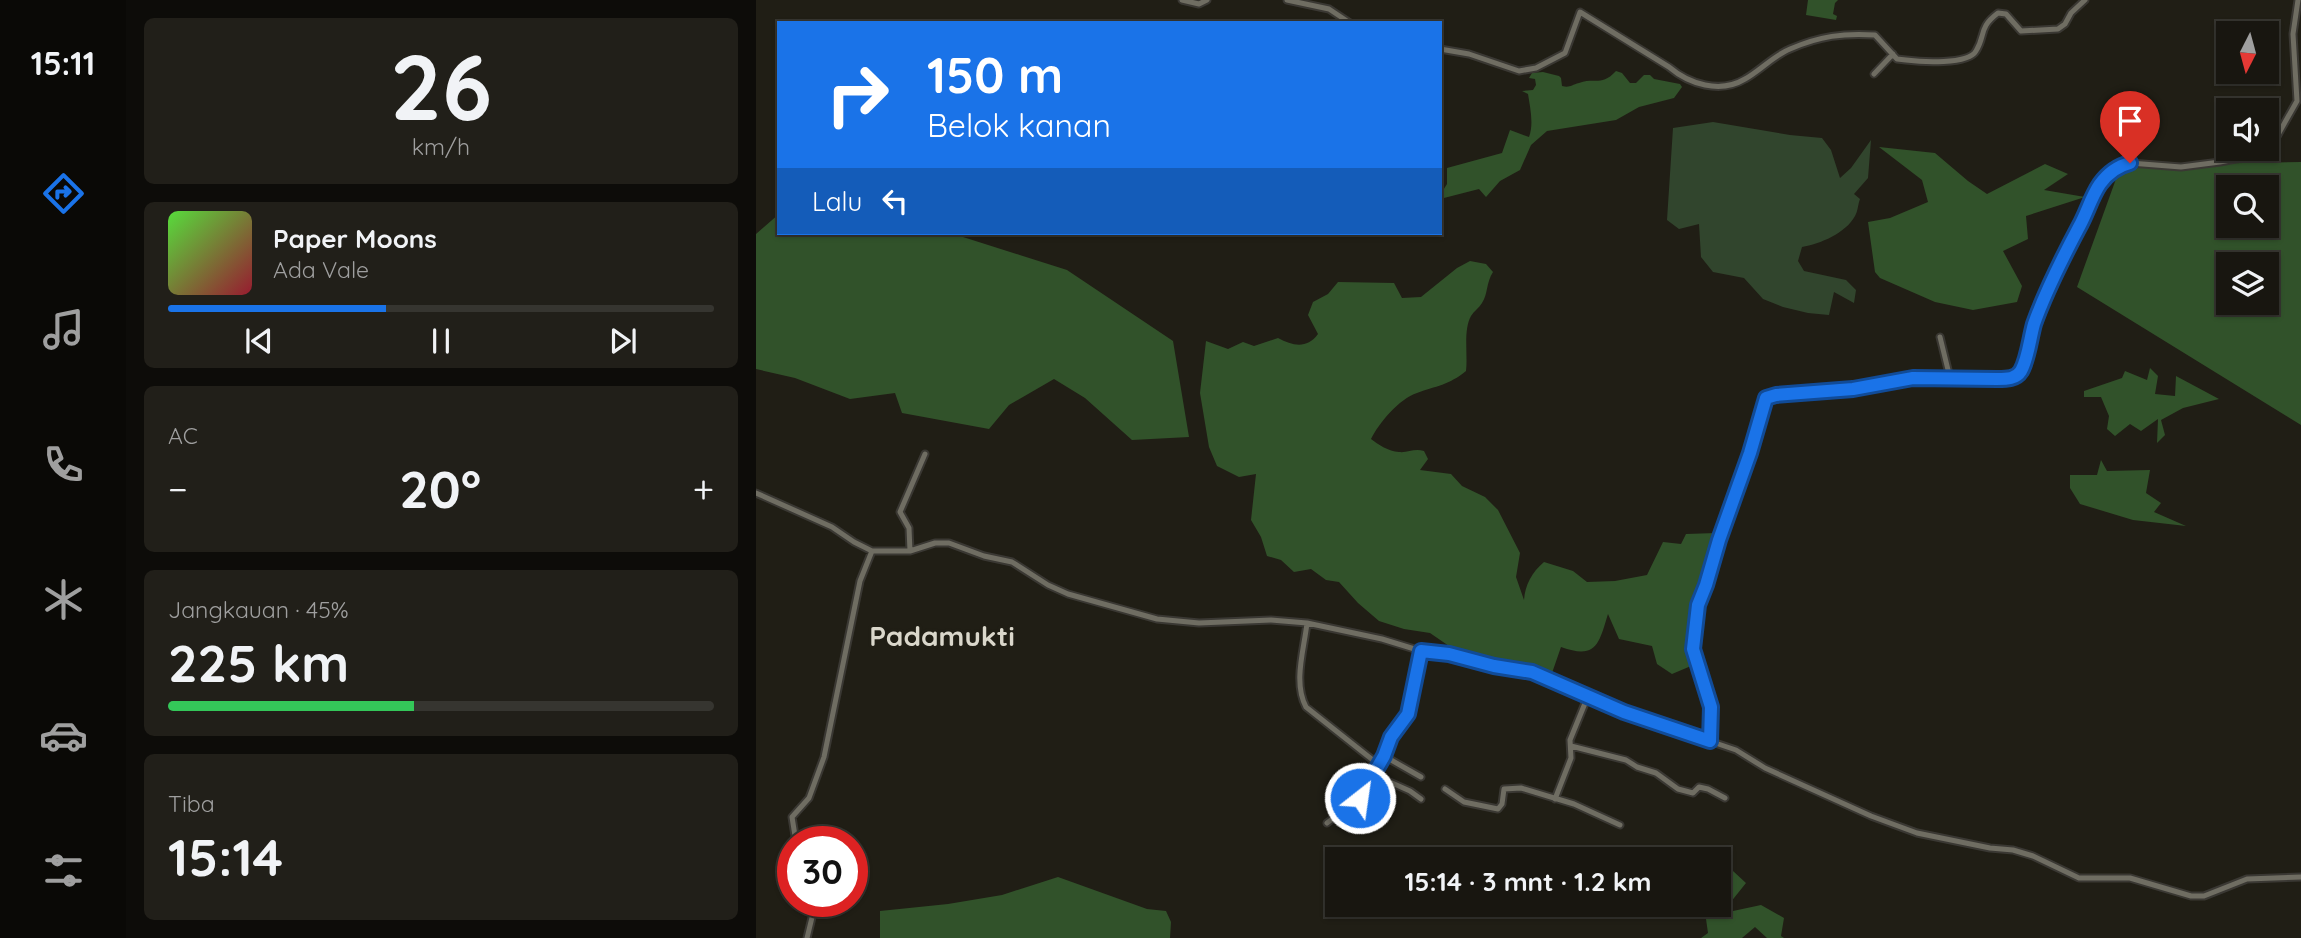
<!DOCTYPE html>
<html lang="id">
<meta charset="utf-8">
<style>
body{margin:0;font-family:Quicksand,sans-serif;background:#211f19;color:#f1f3f6;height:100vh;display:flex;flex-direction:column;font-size:26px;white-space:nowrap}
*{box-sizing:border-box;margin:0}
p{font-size:23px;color:#9f9f9f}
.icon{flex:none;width:38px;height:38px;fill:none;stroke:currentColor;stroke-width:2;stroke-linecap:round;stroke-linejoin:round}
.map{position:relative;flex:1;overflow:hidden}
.sheet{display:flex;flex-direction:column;gap:18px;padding:18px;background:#0d0c09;width:630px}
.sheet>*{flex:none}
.guide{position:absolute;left:21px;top:21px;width:665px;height:214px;border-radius:0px;box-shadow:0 2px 5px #0004,0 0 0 2px #363530;background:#1a73e8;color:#fff;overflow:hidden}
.needle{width:46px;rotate:186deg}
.tools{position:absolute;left:1460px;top:21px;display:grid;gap:14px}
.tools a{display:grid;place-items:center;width:63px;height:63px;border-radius:0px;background:#181610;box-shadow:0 2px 5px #0004,0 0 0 2px #363530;font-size:35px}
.speed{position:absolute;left:21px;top:826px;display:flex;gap:14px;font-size:35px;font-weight:700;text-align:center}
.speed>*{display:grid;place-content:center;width:91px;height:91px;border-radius:50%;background:#181610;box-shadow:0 2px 5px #0004,0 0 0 2px #363530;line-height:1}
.speed .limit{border:10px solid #d22;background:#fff;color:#111}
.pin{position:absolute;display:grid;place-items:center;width:60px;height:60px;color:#fff;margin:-72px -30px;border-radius:50% 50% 50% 0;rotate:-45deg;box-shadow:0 0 7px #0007}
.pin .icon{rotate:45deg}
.me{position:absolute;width:77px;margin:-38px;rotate:30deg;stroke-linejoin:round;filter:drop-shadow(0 0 5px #0008)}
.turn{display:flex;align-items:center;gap:24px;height:147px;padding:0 35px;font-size:32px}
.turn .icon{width:91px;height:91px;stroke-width:2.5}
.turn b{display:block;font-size:49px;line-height:60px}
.then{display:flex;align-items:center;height:66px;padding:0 35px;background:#0003;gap:14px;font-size:26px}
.big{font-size:52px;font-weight:800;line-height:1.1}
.sheet .card{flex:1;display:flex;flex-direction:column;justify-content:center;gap:10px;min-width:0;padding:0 24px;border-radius:10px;background:#211f19}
.sheet .dial{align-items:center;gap:0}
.dial b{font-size:91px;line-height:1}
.song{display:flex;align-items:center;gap:21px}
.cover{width:84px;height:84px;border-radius:10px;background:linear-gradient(135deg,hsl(110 70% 55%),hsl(350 70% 35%))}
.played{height:7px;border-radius:4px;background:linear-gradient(90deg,#1a73e8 40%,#363530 40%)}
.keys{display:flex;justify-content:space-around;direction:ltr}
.heat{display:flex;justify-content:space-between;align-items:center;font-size:38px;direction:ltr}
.charge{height:10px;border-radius:5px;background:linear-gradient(90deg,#34c759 45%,#363530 0)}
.trip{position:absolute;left:569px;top:847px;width:406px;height:70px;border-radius:0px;background:#181610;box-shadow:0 2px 5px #0004,0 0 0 2px #363530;font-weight:800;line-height:70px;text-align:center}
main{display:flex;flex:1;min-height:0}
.menu{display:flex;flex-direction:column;width:126px;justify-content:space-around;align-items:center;background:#0a0906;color:#9f9f9f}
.menu .icon{width:49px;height:49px}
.menu .on{color:#1a73e8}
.menu b{font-size:32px;color:#f1f3f6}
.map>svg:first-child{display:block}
.green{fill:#31452d}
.forest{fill:#31522a;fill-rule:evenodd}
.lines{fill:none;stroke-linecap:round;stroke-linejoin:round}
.minor-casing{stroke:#3a3833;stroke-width:9}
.minor{stroke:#6f6d62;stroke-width:5}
.route-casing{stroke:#114b97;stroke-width:18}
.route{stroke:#1a73e8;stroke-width:12}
.labels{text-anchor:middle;stroke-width:6;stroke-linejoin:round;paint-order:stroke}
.quarter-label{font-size:28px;font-weight:bold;fill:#dad7cb;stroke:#201e15}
</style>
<main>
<nav class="menu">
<b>15:11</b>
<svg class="icon on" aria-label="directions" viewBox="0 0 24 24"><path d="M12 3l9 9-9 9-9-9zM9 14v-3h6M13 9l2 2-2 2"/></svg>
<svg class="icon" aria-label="music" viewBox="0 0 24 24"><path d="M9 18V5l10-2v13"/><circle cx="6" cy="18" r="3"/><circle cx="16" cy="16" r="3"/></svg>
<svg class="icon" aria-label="phone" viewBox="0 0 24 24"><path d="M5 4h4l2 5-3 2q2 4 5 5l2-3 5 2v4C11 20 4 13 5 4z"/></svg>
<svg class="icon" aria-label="climate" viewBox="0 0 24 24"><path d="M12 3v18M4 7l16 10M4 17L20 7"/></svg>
<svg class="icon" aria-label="car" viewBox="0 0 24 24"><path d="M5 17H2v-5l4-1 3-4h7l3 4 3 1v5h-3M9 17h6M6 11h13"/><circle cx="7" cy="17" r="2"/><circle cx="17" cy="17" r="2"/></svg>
<svg class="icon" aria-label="filters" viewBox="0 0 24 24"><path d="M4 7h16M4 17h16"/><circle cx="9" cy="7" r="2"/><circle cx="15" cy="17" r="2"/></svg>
</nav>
<section class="sheet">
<div class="card dial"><b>26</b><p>km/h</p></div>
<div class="card">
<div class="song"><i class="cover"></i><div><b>Paper Moons</b><p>Ada Vale</p></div></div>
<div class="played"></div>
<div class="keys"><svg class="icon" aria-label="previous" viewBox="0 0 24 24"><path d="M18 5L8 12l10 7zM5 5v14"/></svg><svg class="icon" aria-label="pause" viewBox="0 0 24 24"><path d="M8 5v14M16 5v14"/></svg><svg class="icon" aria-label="next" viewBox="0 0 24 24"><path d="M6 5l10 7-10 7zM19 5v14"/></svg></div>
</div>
<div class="card"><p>AC</p>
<div class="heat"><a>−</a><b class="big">20°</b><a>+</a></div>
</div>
<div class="card"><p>Jangkauan · 45%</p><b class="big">225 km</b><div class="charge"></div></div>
<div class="card"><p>Tiba</p><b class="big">15:14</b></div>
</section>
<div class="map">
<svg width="1545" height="938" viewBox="0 0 1545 938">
<rect width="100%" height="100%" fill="#201e15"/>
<path class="green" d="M957 122 1034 135 1066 138 1075 150 1084 178 1095 168 1115 140 1112 178 1098 194 1104 199C1102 204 1102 211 1099 216 1090 233 1064 244 1046 247L1042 261 1048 271 1090 280 1100 290 1098 303 1078 292 1073 315 1052 313 1027 307 1007 299 988 278 957 272 945 257 943 224 923 229 911 220 917 128Z"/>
<path class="forest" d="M1052 0H1082L1079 3 1077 14 1081 16 1080 20 1050 15Z
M860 71 866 73 874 83H880L888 75H894L898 79 924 84 926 87 918 98 883 107 860 120 791 131 775 145 764 170 744 181 730 197 723 189 684 199V195L691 184V168L746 153 754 130 773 137C778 124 774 107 772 94L766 91 777 90 780 85 779 79 773 78 776 73 787 72 803 76 805 78 806 86C814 88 815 85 823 83 840 77 845 87 860 71Z
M1123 147 1179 153 1212 181 1231 194 1289 164 1312 174 1288 190 1329 197 1270 216 1272 239 1247 251 1266 286 1261 302 1217 310 1179 302 1124 278 1119 272 1112 222 1134 218 1172 202 1166 180Z
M1545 162V425L1321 287 1365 165ZM1472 187H1510V226H1472ZM1472 264H1510V303H1472Z
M23 214V233H188L207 237 311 270 417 341 433 437 376 440 329 398 298 379 253 405 233 429 146 413 139 393 94 399 39 378 0 369V234Z
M714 261 730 264 737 272C730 283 732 294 726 303 723 308 718 311 715 316 707 330 712 355 710 371 693 385 680 386 661 393 643 399 623 423 615 439 623 445 632 451 643 452 652 453 658 448 668 451L672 459 664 470 695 474 706 486 729 497 742 510 764 553 760 577 768 600C769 585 776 572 788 562L817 571 831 582 859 581 891 575 907 542 925 544 930 534 960 533 936 620 935 666 916 674 901 664 896 646 863 639 852 614C843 643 841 660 805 647L796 673 773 665 709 657 674 633 648 629 623 621 602 603 583 582 570 580 555 569 538 572 525 560 511 556 505 537 495 520 500 474 483 477 461 466 453 447 444 393 450 341 472 349 487 342 498 346 522 338C537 346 551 349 562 334L552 315 557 302 572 294 582 282 638 283 646 298 665 297 701 268Z
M1394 368 1402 376 1399 394 1419 396 1420 376 1463 399 1427 408 1405 420 1409 435 1401 443 1402 419 1385 431 1374 424 1359 436 1351 429 1353 416 1345 397H1328V391L1366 378 1369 371 1391 380Z
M1345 460 1351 471 1394 470 1390 493 1405 503 1398 512 1430 526 1377 520 1324 504 1314 488V475H1341Z
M977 871 990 883 970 908 977 911 1005 905 1028 918 1025 936 1028 938H1011L999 927 986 938H945L952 933 950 919 955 905H962L963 883 965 877Z
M302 877 391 909 410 911 415 922 414 938H124V911L192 904 246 895Z"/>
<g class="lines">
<g class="minor-casing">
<path id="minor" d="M426 0 443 4 451 0
M531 0 573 9 594 23
M684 49 713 54 763 71 780 68 809 53 824 12 913 67C933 84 964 94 989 79 1005 70 1017 56 1034 49 1064 36 1087 33 1119 35L1141 59 1150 60C1165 62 1212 65 1220 51 1230 35 1222 28 1242 13L1250 14 1265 31 1302 29 1309 24 1315 13 1329 0
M1118 74 1137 54
M1510 148 1519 140 1541 101 1537 34 1542 0
M1184 337 1194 378
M0 493 76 527 98 542 116 551H154L179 543H193L228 556 256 562 292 585 312 594 401 619 443 623 515 620 551 623 626 639 665 651 693 654 738 666 776 672 868 712 980 750 1009 768 1115 816 1161 833 1234 848 1257 850 1277 856 1323 878H1374L1435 896H1448L1491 879 1545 877
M154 551 153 528 144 512 169 454
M551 623C548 650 537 682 550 707L623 765
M954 741 955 707 951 689 937 649 942 605 950 585 963 540 994 453 1010 398 1020 395 1097 389 1157 378 1254 379 1262 374 1266 369 1273 342 1289 293 1309 252 1325 226 1345 183 1357 170 1374 163 1425 167 1464 162 1500 155 1509 149
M815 746 870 760 881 767 900 773 922 789 937 793 943 787 952 789 969 798
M628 756 665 777
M618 775 654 791 665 799
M689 789 708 802 742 809 746 804 748 789 765 788 818 804 864 825
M799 799 815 758 814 740 832 696
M571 823 606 796 628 756 639 730 652 714 665 651
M40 842 36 817 53 798 68 757 104 581 116 551
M51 938 60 901"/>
</g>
<use href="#minor" class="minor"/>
</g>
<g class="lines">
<g class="route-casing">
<path id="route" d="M604 798 628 756 635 737 652 714 665 651 693 654 738 666 776 672 868 712 954 741 955 707 937 649 942 605 950 585 963 540 994 453 1010 398 1020 395 1097 389 1157 378 1241 379C1251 379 1260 379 1265 371 1272 359 1274 338 1278 324 1290 290 1306 259 1323 227 1331 213 1335 197 1344 184 1352 173 1362 166 1374 163"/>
</g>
<use href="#route" class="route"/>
</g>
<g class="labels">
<g class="quarter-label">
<text x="186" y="646">Padamukti</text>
</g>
</g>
</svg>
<div class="tools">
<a><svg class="needle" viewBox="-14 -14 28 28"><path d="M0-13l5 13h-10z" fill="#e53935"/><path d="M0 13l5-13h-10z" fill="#9f9f9f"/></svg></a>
<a><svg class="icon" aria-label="sound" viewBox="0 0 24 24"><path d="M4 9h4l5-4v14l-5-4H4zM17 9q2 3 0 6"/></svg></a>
<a><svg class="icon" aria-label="search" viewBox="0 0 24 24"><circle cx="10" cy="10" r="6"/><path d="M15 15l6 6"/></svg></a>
<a><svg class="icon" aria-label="layers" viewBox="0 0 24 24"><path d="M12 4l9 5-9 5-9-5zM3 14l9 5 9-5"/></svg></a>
</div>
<div class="speed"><div class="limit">30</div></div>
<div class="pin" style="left:1374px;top:163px;background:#d93025"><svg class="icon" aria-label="arrive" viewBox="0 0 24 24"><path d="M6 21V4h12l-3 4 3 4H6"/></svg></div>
<svg class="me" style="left:604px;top:798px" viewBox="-20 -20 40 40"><circle r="17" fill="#1a73e8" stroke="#fff" stroke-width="3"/><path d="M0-11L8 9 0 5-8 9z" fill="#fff"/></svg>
<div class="trip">15:14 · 3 mnt · 1.2 km</div>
<div class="guide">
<div class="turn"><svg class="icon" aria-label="right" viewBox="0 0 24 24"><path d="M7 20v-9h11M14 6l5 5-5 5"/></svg><div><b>150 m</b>Belok kanan</div></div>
<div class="then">Lalu<svg class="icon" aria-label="left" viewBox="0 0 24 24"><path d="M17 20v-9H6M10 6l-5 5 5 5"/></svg></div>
</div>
</div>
</main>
